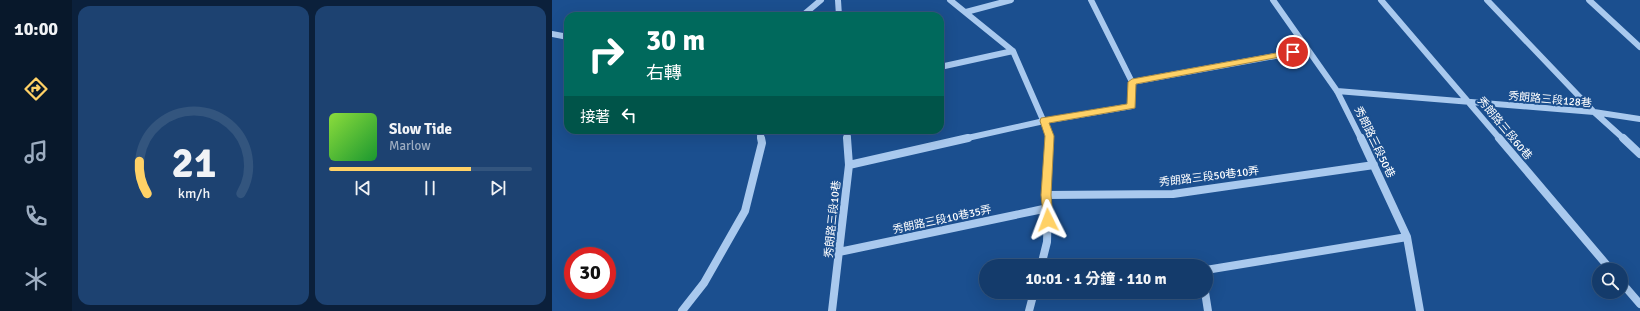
<!DOCTYPE html>
<html lang="zh-TW">
<meta charset="utf-8">
<style>
body{margin:0;font-family:Signika,"Noto Sans TC",sans-serif;background:#1d4271;color:#f1f3f6;height:100vh;display:flex;flex-direction:column;font-size:15px;white-space:nowrap}
*{box-sizing:border-box;margin:0}
p{font-size:13px;color:#9dadc1}
.icon{flex:none;width:22px;height:22px;fill:none;stroke:currentColor;stroke-width:2;stroke-linecap:round;stroke-linejoin:round}
.map{position:relative;flex:1;overflow:hidden}
.side{display:flex;flex-direction:column;gap:6px;padding:6px;background:#0b203b;width:480px}
.side>*{flex:none}
.hud{position:absolute;left:12px;top:12px;width:380px;height:122px;border-radius:12px;box-shadow:0 4px 16px #0002,0 0 0 1px #33557e;background:#00695c;color:#fff;overflow:hidden}
.controls{position:absolute;left:1040px;top:263px;display:grid;gap:8px}
.controls a{display:grid;place-items:center;width:36px;height:36px;border-radius:50%;background:#143b6b;box-shadow:0 4px 16px #0002,0 0 0 1px #33557e;font-size:20px}
.speed{position:absolute;left:12px;top:247px;display:flex;gap:8px;font-size:20px;font-weight:700;text-align:center}
.speed>*{display:grid;place-content:center;width:52px;height:52px;border-radius:50%;background:#143b6b;box-shadow:0 4px 16px #0002,0 0 0 1px #33557e;line-height:1}
.speed .limit{border:6px solid #d22;background:#fff;color:#111}
.pin{position:absolute;display:grid;place-items:center;width:34px;height:34px;color:#fff;margin:-17px;border:2px solid #fff;border-radius:50%;box-shadow:0 1px 4px #0007}
.me{position:absolute;width:44px;margin:-22px;rotate:357deg;stroke-linejoin:round;filter:drop-shadow(0 0 3px #0008)}
.turn{display:flex;align-items:center;gap:14px;height:84px;padding:0 16px;font-size:18px}
.turn .icon{width:52px;height:52px;stroke-width:2.5}
.turn b{display:block;font-size:28px;line-height:34px}
.then{display:flex;align-items:center;height:38px;padding:0 16px;background:#0003;gap:8px;font-size:15px}
.side .card{flex:1;display:flex;flex-direction:column;justify-content:center;gap:6px;min-width:0;padding:0 14px;border-radius:12px;background:#1d4271}
.side .dial{align-items:center;gap:0}
.dial svg{height:104px;overflow:visible;fill:none;stroke:#33557e;stroke-width:7;stroke-linecap:round;text-anchor:middle}
.dial text{fill:#f1f3f6;stroke:none}
.song{display:flex;align-items:center;gap:12px}
.cover{width:48px;height:48px;border-radius:6px;background:linear-gradient(135deg,hsl(90 70% 55%),hsl(130 70% 35%))}
.played{height:4px;border-radius:2px;background:linear-gradient(90deg,#ffd166 70%,#33557e 70%)}
.keys{display:flex;justify-content:space-around;direction:ltr}
.side .tiles{flex:1;display:grid;gap:6px;grid-template-columns:repeat(2,1fr)}
.trip{position:absolute;left:427px;top:259px;width:234px;height:40px;border-radius:20px;background:#143b6b;box-shadow:0 4px 16px #0002,0 0 0 1px #33557e;font-weight:700;line-height:40px;text-align:center}
main{display:flex;flex:1;min-height:0}
.tab-bar{display:flex;flex-direction:column;width:72px;justify-content:space-around;align-items:center;background:#08182b;color:#9dadc1}
.tab-bar .icon{width:28px;height:28px}
.tab-bar .current{color:#ffd166}
.tab-bar b{font-size:18px;color:#f1f3f6}
.map>svg:first-child{display:block}
.lines{fill:none;stroke-linecap:round;stroke-linejoin:round}
.minor-far1{stroke:#a9c9ee;stroke-width:6}
.minor{stroke:#a9c9ee;stroke-width:8}
.route{fill:#ffd166;stroke:#a68842}
.labels{text-anchor:middle;stroke-width:4;stroke-linejoin:round;paint-order:stroke}
.street-label{font-size:11px;fill:#fff;stroke:#1b4f8f}
</style>
<main>
<nav class="tab-bar">
<b>10:00</b>
<svg class="icon current" aria-label="directions" viewBox="0 0 24 24"><path d="M12 3l9 9-9 9-9-9zM9 14v-3h6M13 9l2 2-2 2"/></svg>
<svg class="icon" aria-label="music" viewBox="0 0 24 24"><path d="M9 18V5l10-2v13"/><circle cx="6" cy="18" r="3"/><circle cx="16" cy="16" r="3"/></svg>
<svg class="icon" aria-label="phone" viewBox="0 0 24 24"><path d="M5 4h4l2 5-3 2q2 4 5 5l2-3 5 2v4C11 20 4 13 5 4z"/></svg>
<svg class="icon" aria-label="climate" viewBox="0 0 24 24"><path d="M12 3v18M4 7l16 10M4 17L20 7"/></svg>
</nav>
<section class="side">
<div class="tiles">
<div class="card dial"><svg viewBox="0 0 100 80">
<path d="M14 69A42 42 0 1 1 86 69"/>
<path d="M14 69A42 42 0 0 1 8 44" stroke="#ffd166"/>
<text x="50" y="56" font-size="32" font-weight="700">21</text>
<text x="50" y="72" font-size="11">km/h</text>
</svg></div>
<div class="card">
<div class="song"><i class="cover"></i><div><b>Slow Tide</b><p>Marlow</p></div></div>
<div class="played"></div>
<div class="keys"><svg class="icon" aria-label="previous" viewBox="0 0 24 24"><path d="M18 5L8 12l10 7zM5 5v14"/></svg><svg class="icon" aria-label="pause" viewBox="0 0 24 24"><path d="M8 5v14M16 5v14"/></svg><svg class="icon" aria-label="next" viewBox="0 0 24 24"><path d="M6 5l10 7-10 7zM19 5v14"/></svg></div>
</div>
</div>
</section>
<div class="map">
<svg width="1088" height="311" viewBox="0 0 1088 311">
<rect width="100%" height="100%" fill="#1b4f8f"/>
<g class="lines">
<path class="minor-far1" d="M286 0 287 16
M398 0 461 51 498 136V139
M721 0 785 91 809 139
M829 0 948 139
M935 0 1042 112 1072 139
M1037 0 1088 47
M414 12 459 0
M250 16 269 0
M0 34 16 37
M388 67 461 51
M580 82 756 50
M785 91 1042 112 1088 119
M207 130 209 139
M295 130 296 139
M411 139 492 121 580 106V82L539 0"/>
<path class="minor" d="M809 138 855 237 868 311
M947 138 1059 270
M1071 138 1088 154
M297 165 416 138
M494 195 621 194 822 165
M287 252 496 208
M489 266 495 242 496 208 494 195 498 138
M654 270 855 237
M1069 282 1088 304
M653 292 656 311
M130 311 152 283 193 211 210 143 209 138
M280 311 297 165 295 138
M477 311 482 292"/>
</g>
<path class="route" d="M741 50 745 52 744 54 584 84 583 108 497 123 502 136 499 195 501 220 499 223H492L489 195 493 136 488 121 489 118 575 104 576 82 580 79Z"/>
<g class="labels">
<g class="street-label">
<text transform="translate(998 99) rotate(5)" y="4">秀朗路三段128巷</text>
<text transform="translate(953 128) rotate(50)" y="4">秀朗路三段60巷</text>
<text transform="translate(823 142) rotate(64)" y="4">秀朗路三段50巷</text>
<text transform="translate(657 176) rotate(-7)" y="4">秀朗路三段50巷10弄</text>
<text transform="translate(280 219) rotate(-84)" y="4">秀朗路三段10巷</text>
<text transform="translate(390 219) rotate(-12)" y="4">秀朗路三段10巷35弄</text>
</g>
</g>
</svg>
<div class="controls">
<a><svg class="icon" aria-label="search" viewBox="0 0 24 24"><circle cx="10" cy="10" r="6"/><path d="M15 15l6 6"/></svg></a>
</div>
<div class="speed"><div class="limit">30</div></div>
<div class="pin" style="left:741px;top:52px;background:#d93025"><svg class="icon" aria-label="arrive" viewBox="0 0 24 24"><path d="M6 21V4h12l-3 4 3 4H6"/></svg></div>
<svg class="me" style="left:496px;top:220px" viewBox="-20 -20 40 40"><path d="M0-17L14 15 0 8-14 15z" fill="#ffd166" stroke="#fff" stroke-width="4"/></svg>
<div class="trip">10:01 · 1 分鐘 · 110 m</div>
<div class="hud">
<div class="turn"><svg class="icon" aria-label="right" viewBox="0 0 24 24"><path d="M7 20v-9h11M14 6l5 5-5 5"/></svg><div><b>30 m</b>右轉</div></div>
<div class="then">接著<svg class="icon" aria-label="left" viewBox="0 0 24 24"><path d="M17 20v-9H6M10 6l-5 5 5 5"/></svg></div>
</div>
</div>
</main>
